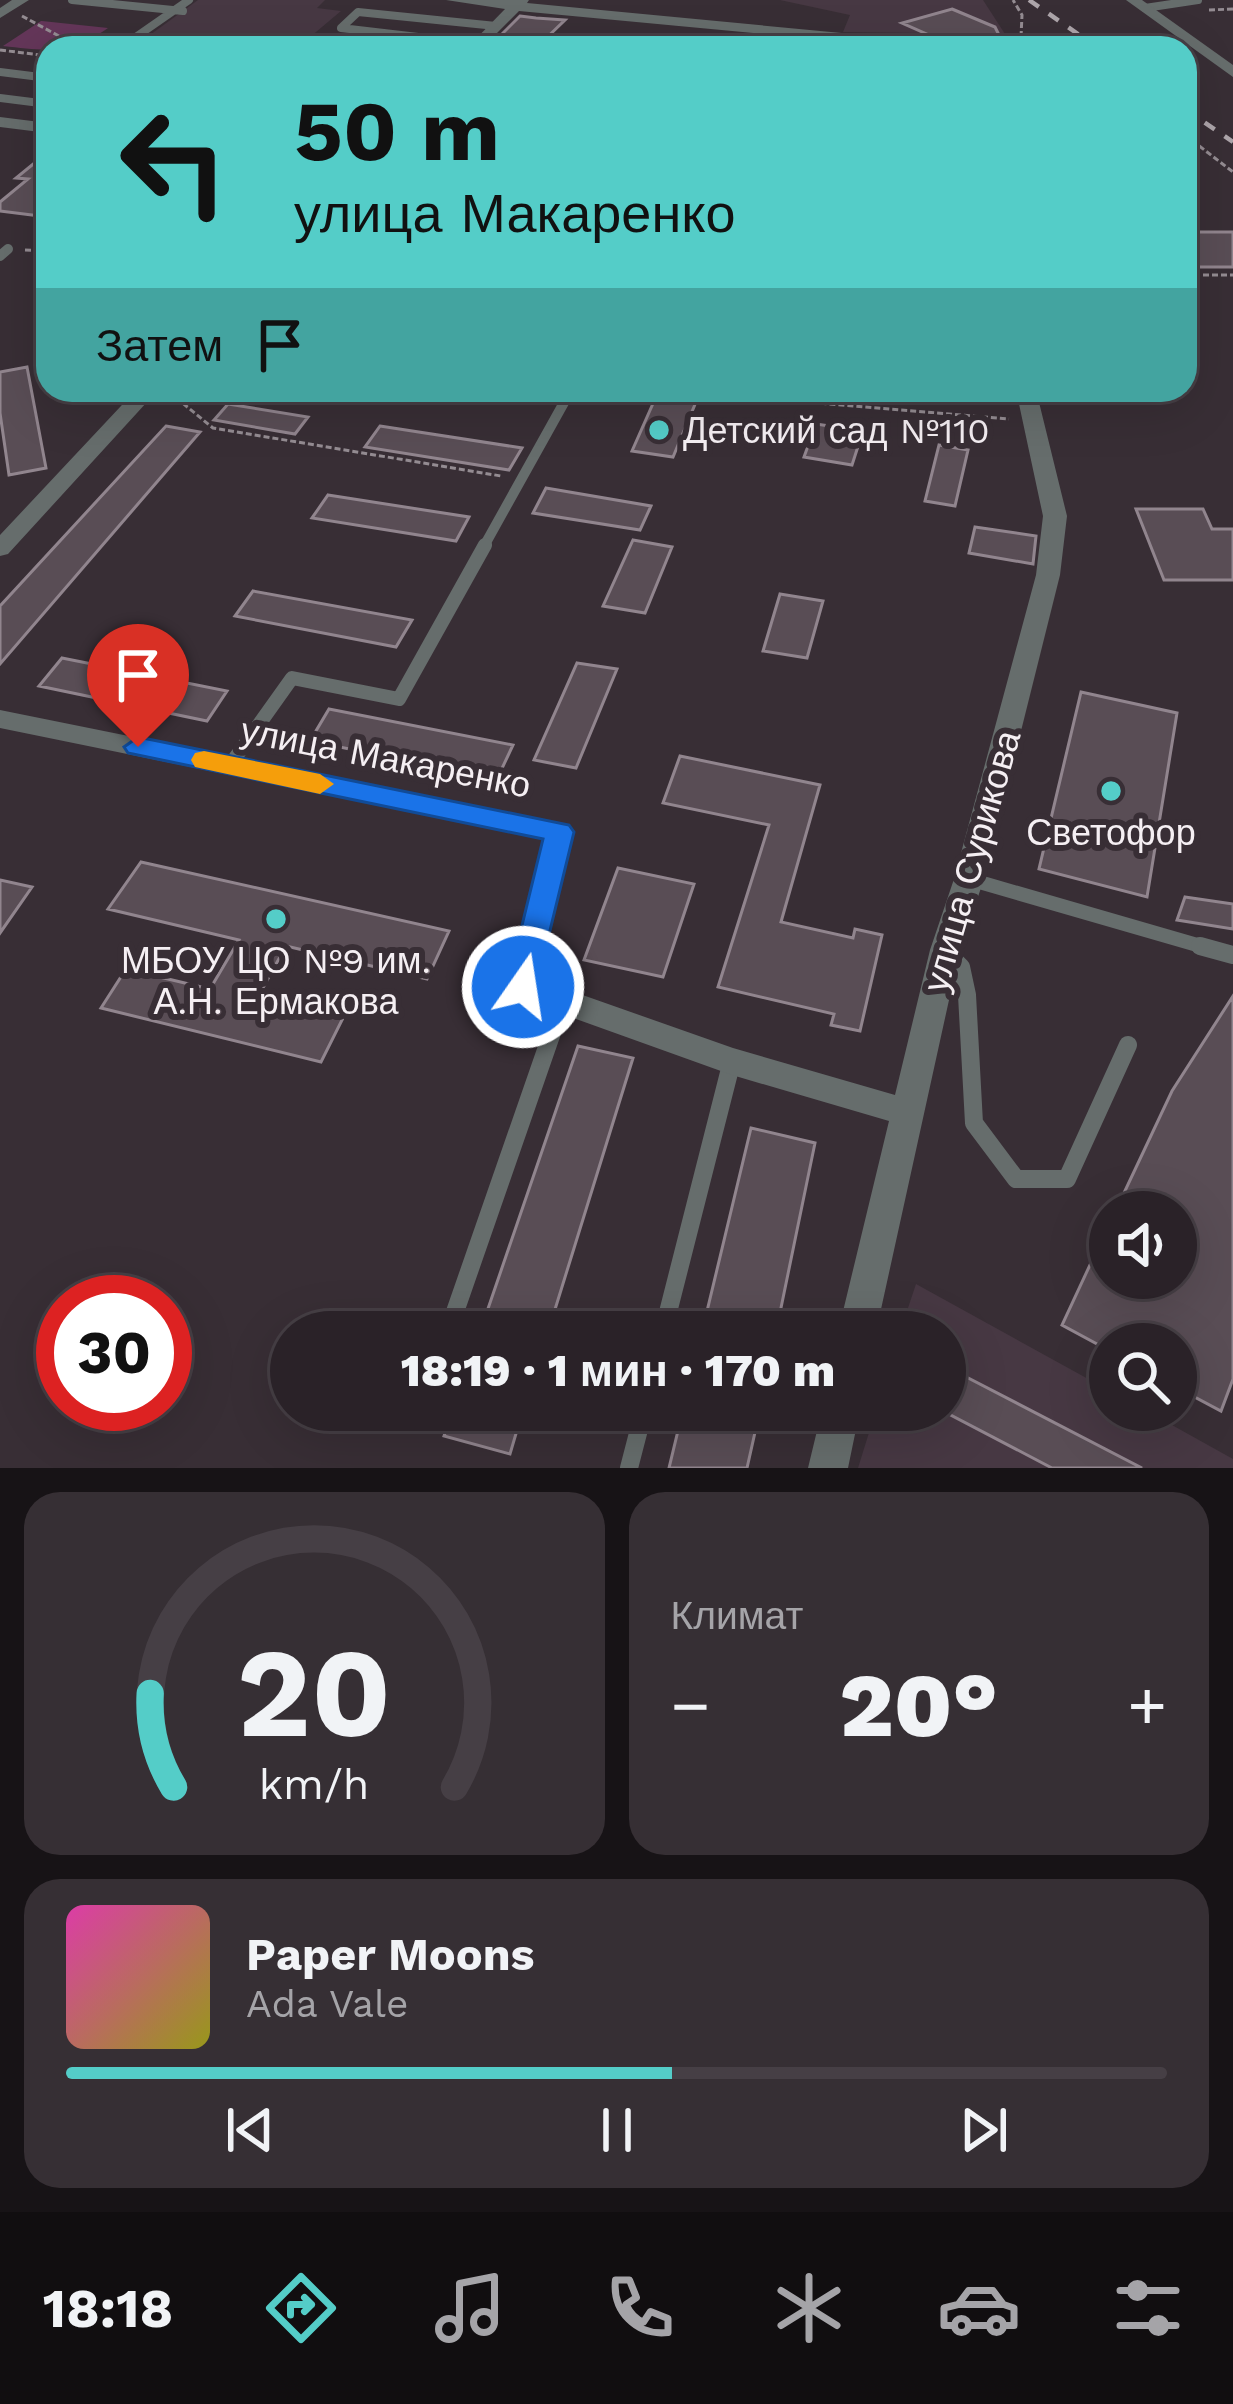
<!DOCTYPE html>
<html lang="ru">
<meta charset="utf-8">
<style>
body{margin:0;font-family:"Work Sans",sans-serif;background:#362f34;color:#f1f3f6;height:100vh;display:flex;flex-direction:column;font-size:45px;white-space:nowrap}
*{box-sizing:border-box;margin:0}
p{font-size:39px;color:#a5a4a8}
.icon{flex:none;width:66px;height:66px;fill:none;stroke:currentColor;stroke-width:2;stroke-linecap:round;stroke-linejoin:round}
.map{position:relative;height:1468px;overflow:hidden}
.panel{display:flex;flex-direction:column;gap:24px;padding:24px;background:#171316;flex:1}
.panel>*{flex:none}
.hud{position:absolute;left:36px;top:36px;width:1161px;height:366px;border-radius:36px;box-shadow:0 12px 48px #0002,0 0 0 3px #463f45;background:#54cdc8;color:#111;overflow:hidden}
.tools{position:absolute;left:1089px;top:1191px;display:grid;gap:24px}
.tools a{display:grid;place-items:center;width:108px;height:108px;border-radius:50%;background:#2a2228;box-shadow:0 12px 48px #0002,0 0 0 3px #463f45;font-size:60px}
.speed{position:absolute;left:36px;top:1275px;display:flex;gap:24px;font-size:60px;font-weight:700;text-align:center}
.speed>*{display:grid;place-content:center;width:156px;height:156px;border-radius:50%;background:#2a2228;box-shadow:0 12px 48px #0002,0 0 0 3px #463f45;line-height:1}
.speed .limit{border:18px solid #d22;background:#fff;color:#111}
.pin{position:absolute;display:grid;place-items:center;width:102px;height:102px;color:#fff;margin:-123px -51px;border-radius:50% 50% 50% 0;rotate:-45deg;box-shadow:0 0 12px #0007}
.pin .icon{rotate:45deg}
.me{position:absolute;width:132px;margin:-66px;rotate:13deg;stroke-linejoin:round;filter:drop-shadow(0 0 9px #0008)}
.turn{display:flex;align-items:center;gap:42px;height:252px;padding:0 60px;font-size:54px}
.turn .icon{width:156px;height:156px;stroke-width:2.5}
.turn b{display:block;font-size:84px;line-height:102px}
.then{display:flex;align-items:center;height:114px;padding:0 60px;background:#0003;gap:24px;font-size:45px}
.big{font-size:90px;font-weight:800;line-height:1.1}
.panel .card{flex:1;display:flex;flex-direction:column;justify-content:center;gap:18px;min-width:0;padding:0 42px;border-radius:36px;background:#362f34}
.panel .dial{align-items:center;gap:0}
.dial svg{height:312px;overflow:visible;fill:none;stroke:#463f45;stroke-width:7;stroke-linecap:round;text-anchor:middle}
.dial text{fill:#f1f3f6;stroke:none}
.song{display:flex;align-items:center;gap:36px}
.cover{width:144px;height:144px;border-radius:18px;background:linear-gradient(135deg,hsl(320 70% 55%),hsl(60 70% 35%))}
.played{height:12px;border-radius:6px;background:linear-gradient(90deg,#54cdc8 55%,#463f45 55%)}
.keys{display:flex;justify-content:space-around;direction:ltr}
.heat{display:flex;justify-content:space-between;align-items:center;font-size:66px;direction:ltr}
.panel .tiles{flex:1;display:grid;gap:24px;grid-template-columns:1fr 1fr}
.card:last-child{grid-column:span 2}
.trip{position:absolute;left:270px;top:1311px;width:696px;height:120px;border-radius:60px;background:#2a2228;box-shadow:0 12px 48px #0002,0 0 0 3px #463f45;font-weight:800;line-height:120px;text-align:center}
.menu{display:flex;height:192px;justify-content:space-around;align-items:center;background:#110e10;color:#a5a4a8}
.menu .icon{width:84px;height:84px}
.menu .selected{color:#54cdc8}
.menu b{font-size:54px;color:#f1f3f6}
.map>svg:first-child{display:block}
.built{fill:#473843}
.green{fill:#643659}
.building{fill:#594d55;stroke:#91858e;stroke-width:3}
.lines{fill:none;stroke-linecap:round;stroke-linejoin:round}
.path{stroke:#948c92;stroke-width:3;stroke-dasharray:6 3;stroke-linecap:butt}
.service-far3{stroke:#666d6c;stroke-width:8}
.service-far2{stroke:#666d6c;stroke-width:10}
.service-far1{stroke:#666d6c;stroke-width:14}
.service{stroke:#666d6c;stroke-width:18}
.minor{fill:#666d6c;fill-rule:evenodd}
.rail{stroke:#ada5aa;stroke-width:4.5;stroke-dasharray:12 12;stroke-linecap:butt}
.route{fill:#1a73e8;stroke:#114b97;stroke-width:3}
.slow{fill:#f59e0b}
.poi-dot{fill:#54cdc8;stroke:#382e35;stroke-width:4.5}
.labels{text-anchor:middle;stroke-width:12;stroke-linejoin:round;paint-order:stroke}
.poi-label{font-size:36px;fill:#f5eff3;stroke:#382e35}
.street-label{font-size:36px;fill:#f5eff3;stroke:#382e35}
</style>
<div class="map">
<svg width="1233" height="1468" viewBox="0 0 1233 1468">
<rect width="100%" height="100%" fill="#382e35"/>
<path class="built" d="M198 0H325L317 8 341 11 297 48H132Z
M780 0H983L1005 34 843 32 850 15Z
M916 1284 1110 1391V1410H1145L1233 1459V1468H858L876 1410H945V1332H900Z"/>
<path class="green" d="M41 21H42L108 28C70 55 47 51 3 46Z"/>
<path class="building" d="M952 9 995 27 1004 45 954 46 902 23Z
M520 16 536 18 565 20 536 48 491 45Z
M48 152V217L0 211V202L28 179 16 178Z
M1185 232H1233V267H1194L1185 250Z
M27 367 46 468 9 475 0 413V372Z
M659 390H701L673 457 632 451Z
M228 404 308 417 295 434 214 420Z
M816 424 863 431 852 465 804 457Z
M166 426 200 432 0 664V606Z
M380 426 522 448 509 470 365 447Z
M939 445 968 450 955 506 925 501Z
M546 488 651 506 640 530 533 513Z
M328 495 469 517 456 541 312 518Z
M1136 509H1203L1212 529H1233V580H1164Z
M975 527 1036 536 1033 564 969 553Z
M633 540 672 547 645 613 603 606Z
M253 591 412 620 396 647 235 616Z
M780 594 823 601 807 658 763 651Z
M62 658 227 691 207 721 39 686Z
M577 663 617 669 576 768 534 760Z
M1081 692 1177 713 1147 897 1039 869Z
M329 709 513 745 497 779 310 741Z
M680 756 820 785 781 922 853 938 855 929 882 935 860 1031 831 1025 834 1014 718 987 769 825 663 803Z
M141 862 449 931 427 979 286 946 259 995 344 1016 321 1062 101 1008 126 969 210 989 239 940 108 909Z
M618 868 694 884 663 977 584 960Z
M0 880 32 887 0 933Z
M1185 897 1233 904V929L1177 920Z
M1233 996V1379L1221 1411 1176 1387V1344H1110V1351L1062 1325 1110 1222V1278H1176V1212H1115L1172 1091Z
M578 1046 633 1058 548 1332H480Z
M751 1128 815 1143 776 1332H702Z
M945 1366 1142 1468H1052L945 1412Z
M453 1410H523L510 1454 444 1436Z
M683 1410H760L747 1468H669Z"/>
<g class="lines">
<path class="path" d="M1209 10 1233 9
M22 16 81 48
M913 36 1021 37 1022 15 1013 0
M0 50 48 56
M1185 135 1233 172
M25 250 48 251
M1185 275H1233
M779 390 795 401 1009 419
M166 399 180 401 213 428 501 476"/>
<path class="service-far3" d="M72 0 183 11
M1145 8 1198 0
M478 44 341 28 358 12 496 26
M120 48 189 0
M0 72 48 78
M0 98 48 104"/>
<path class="service-far2" d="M0 256 8 249
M483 548 571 390"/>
<path class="service-far1" d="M230 765 292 678 399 699 485 545
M969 879 1211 949"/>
<path class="service" d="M1200 946 1233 955
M947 953 961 967 967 995 974 1123 1016 1179H1067L1128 1045
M448 1332 563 1001
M663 1332 732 1061
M629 1468 644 1410"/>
<path class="minor" d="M12 0H29L0 18V8Z
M446 0H529L527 3 884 37 912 48 519 11 482 48H467L505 9Z
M1126 0H1142L1233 65V77Z
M0 117 48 123V133L0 127Z
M136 390H158L8 554 0 556V535Z
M1016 390H1036L1067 516 1060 575 984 879 960 950 876 1332H838L889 1121 732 1075 512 996 507 987 543 839 0 728V710L569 825 573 832 540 980 733 1048 895 1095 930 950 954 879 1036 575 1043 516Z
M822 1410H860L848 1468H808Z"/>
<path class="rail" d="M1029 0 1098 48
M1185 109 1233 142"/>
</g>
<path class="route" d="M138 737 569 825 574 832 534 996 523 999 512 996 507 987 543 839 128 753 124 747Z"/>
<path class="slow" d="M204 751 320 774 334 784 320 794 195 767 191 760 195 753Z"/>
<g class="poi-dot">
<circle cx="659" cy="430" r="12"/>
<circle cx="1111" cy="791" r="12"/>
<circle cx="276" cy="919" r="12"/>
</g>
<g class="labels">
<g class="poi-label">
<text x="683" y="443" text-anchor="start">Детский сад №110</text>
<text x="1111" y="845">Светофор</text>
<text x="276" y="973">МБОУ ЦО №9 им.<tspan x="276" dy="41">А.Н. Ермакова</tspan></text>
</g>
<g class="street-label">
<text transform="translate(386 757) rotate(11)" y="13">улица Макаренко</text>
<text transform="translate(971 861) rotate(-74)" y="13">улица Сурикова</text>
</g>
</g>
</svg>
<div class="tools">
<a><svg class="icon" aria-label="sound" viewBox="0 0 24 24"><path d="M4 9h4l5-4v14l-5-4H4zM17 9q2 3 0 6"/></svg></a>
<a><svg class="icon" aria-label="search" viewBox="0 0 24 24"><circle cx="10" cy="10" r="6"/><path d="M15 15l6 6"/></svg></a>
</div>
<div class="speed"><div class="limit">30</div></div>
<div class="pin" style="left:138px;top:747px;background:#d93025"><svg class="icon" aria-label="arrive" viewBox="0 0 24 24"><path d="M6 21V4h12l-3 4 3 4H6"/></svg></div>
<svg class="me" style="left:523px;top:987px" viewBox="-20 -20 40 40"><circle r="17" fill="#1a73e8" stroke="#fff" stroke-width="3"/><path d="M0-11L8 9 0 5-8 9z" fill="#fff"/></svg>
<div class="trip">18:19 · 1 мин · 170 m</div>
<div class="hud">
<div class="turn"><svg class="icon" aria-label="left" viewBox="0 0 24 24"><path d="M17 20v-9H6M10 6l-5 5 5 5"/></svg><div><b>50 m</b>улица Макаренко</div></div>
<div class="then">Затем<svg class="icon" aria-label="arrive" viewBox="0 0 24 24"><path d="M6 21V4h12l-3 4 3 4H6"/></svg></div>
</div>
</div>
<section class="panel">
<div class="tiles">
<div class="card dial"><svg viewBox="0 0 100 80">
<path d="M14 69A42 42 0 1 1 86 69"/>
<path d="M14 69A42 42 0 0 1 8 45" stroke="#54cdc8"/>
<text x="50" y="56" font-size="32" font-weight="700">20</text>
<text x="50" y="72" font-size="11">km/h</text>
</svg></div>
<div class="card"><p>Климат</p>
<div class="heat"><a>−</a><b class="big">20°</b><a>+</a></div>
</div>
<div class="card">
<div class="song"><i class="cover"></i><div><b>Paper Moons</b><p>Ada Vale</p></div></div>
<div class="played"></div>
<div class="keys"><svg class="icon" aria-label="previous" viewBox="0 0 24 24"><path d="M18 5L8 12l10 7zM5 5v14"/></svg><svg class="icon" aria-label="pause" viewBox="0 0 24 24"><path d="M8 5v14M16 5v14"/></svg><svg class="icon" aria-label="next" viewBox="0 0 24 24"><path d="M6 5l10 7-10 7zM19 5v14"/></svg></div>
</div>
</div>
</section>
<nav class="menu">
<b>18:18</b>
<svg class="icon selected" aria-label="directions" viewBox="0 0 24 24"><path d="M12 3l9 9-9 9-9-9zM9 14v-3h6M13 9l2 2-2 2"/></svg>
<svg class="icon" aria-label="music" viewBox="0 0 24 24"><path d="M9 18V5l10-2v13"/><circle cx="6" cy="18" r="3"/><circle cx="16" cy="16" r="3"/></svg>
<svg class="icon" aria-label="phone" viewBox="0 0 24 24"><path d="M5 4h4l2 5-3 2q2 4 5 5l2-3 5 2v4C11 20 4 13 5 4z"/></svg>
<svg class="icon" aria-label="climate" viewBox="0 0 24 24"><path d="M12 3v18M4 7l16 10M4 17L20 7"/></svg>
<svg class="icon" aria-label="car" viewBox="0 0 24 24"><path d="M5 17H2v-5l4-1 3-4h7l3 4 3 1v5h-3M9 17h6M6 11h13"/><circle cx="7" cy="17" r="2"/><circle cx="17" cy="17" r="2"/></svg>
<svg class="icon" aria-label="filters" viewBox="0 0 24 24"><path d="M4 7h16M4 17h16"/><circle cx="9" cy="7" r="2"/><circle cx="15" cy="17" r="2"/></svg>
</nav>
